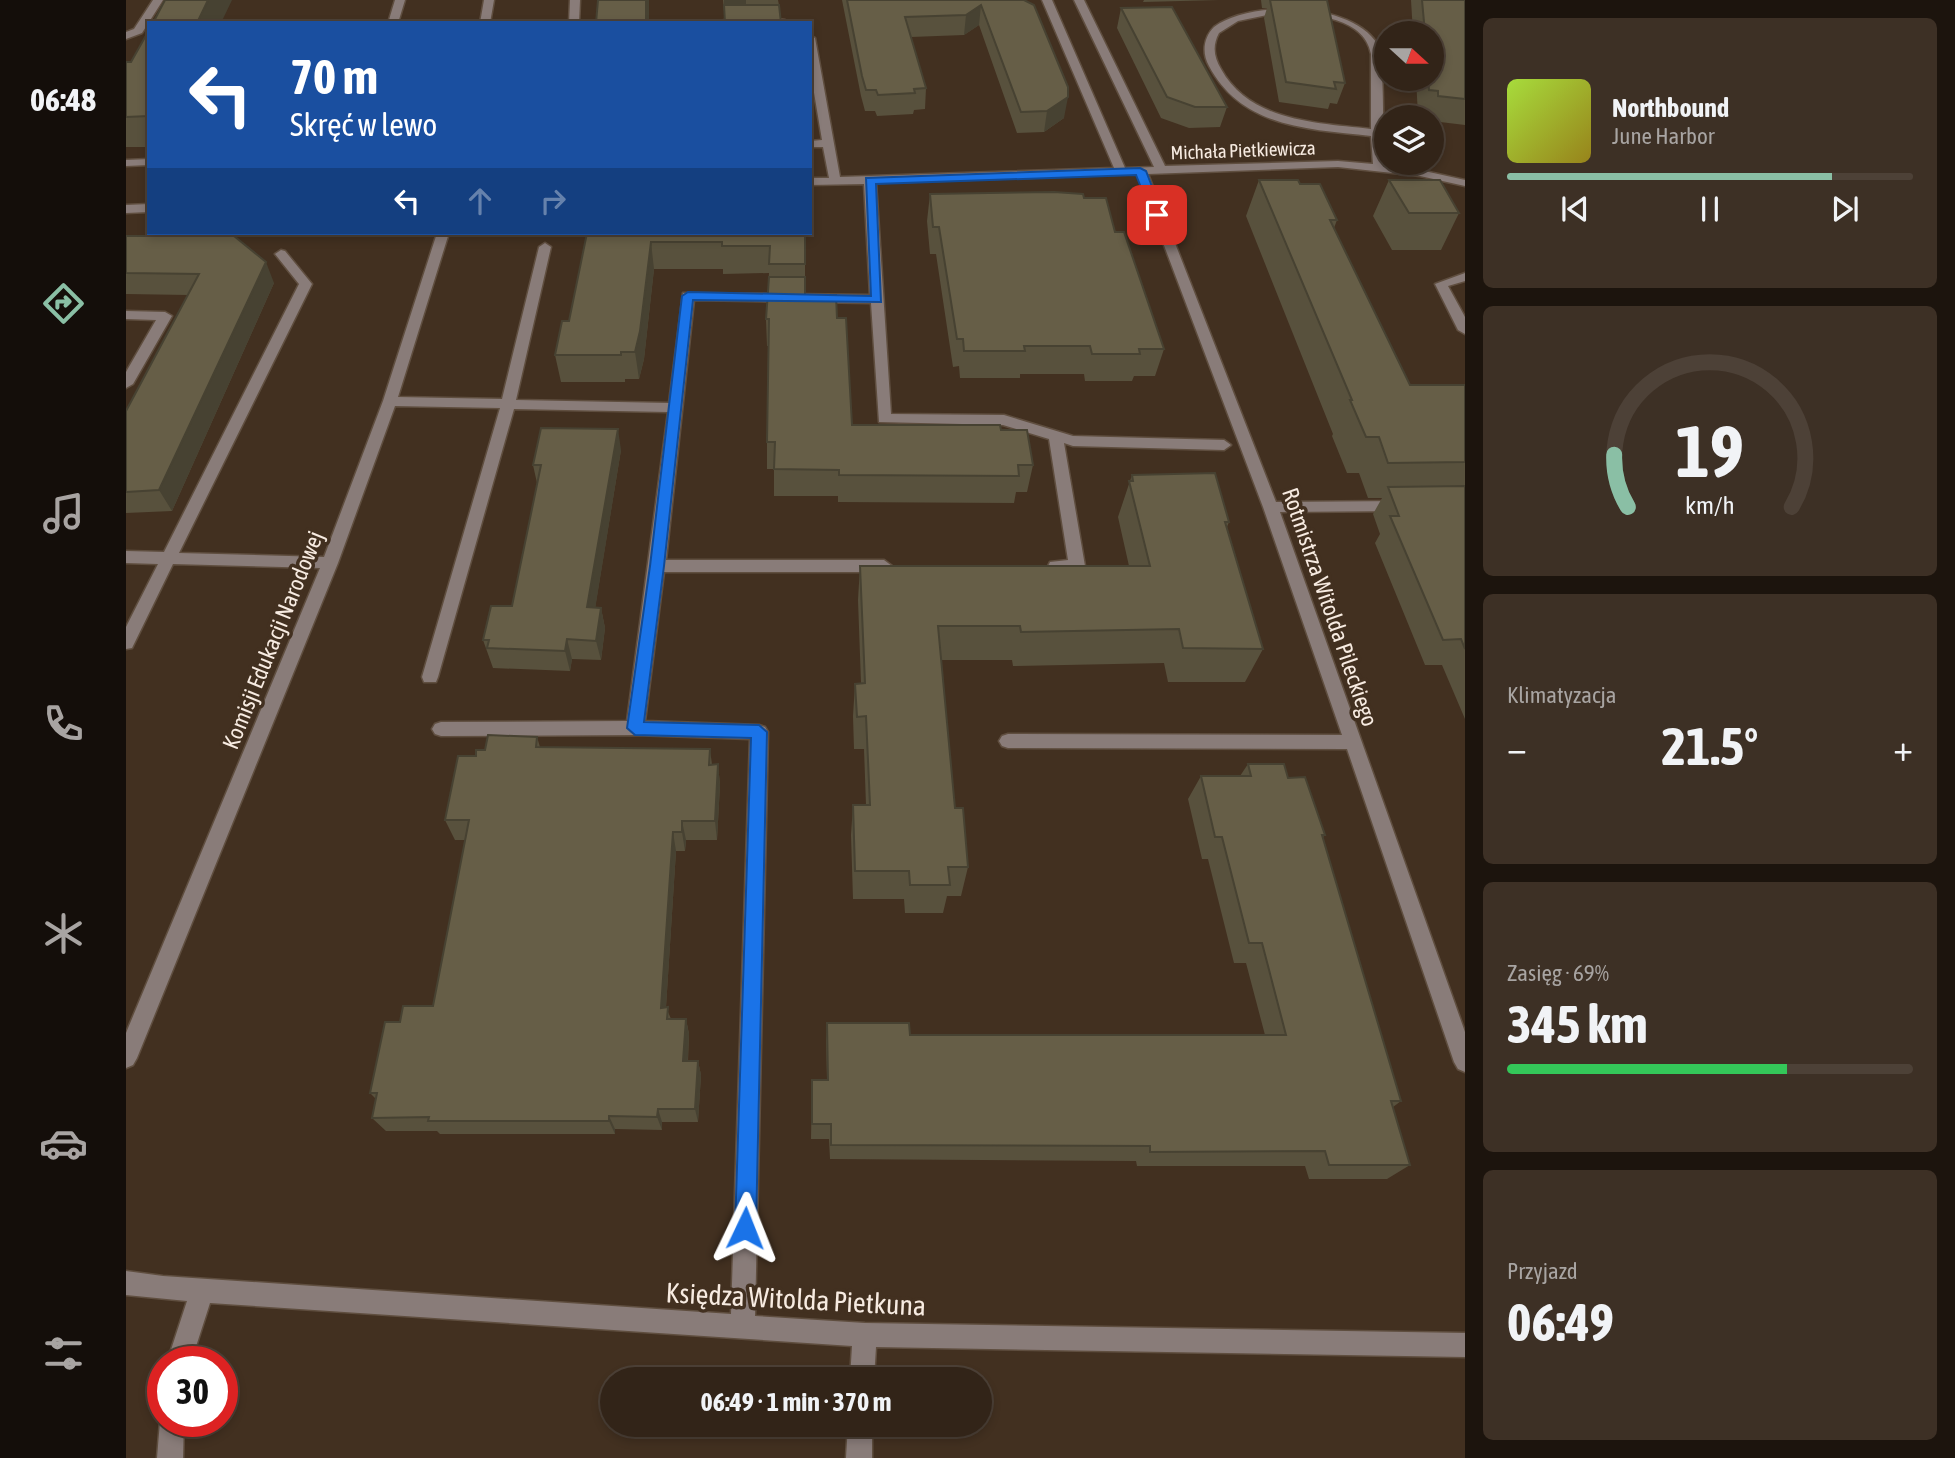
<!DOCTYPE html>
<html lang="pl">
<meta charset="utf-8">
<style>
body{margin:0;font-family:"Asap Condensed",sans-serif;background:#3d3025;color:#f1f3f6;height:100vh;display:flex;flex-direction:column;font-size:26px;white-space:nowrap}
*{box-sizing:border-box;margin:0}
p{font-size:23px;color:#a8a4a2}
.icon{flex:none;width:38px;height:38px;fill:none;stroke:currentColor;stroke-width:2;stroke-linecap:round;stroke-linejoin:round}
.map{position:relative;flex:1;overflow:hidden}
.side{display:flex;flex-direction:column;gap:18px;padding:18px;background:#1c140d;width:490px}
.side>*{flex:none}
.guide{position:absolute;left:21px;top:21px;width:665px;height:214px;border-radius:0px;box-shadow:0 4px 10px #0003,0 0 0 2px #4d4137;background:#1a4fa0;color:#fff;overflow:hidden}
.needle{width:46px;rotate:111deg}
.controls{position:absolute;left:1248px;top:21px;display:grid;gap:14px}
.controls a{display:grid;place-items:center;width:70px;height:70px;border-radius:50%;background:#322418;box-shadow:0 4px 10px #0003,0 0 0 2px #4d4137;font-size:35px}
.speed{position:absolute;left:21px;top:1346px;display:flex;gap:14px;font-size:35px;font-weight:700;text-align:center}
.speed>*{display:grid;place-content:center;width:91px;height:91px;border-radius:50%;background:#322418;box-shadow:0 4px 10px #0003,0 0 0 2px #4d4137;line-height:1}
.speed .limit{border:10px solid #d22;background:#fff;color:#111}
.pin{position:absolute;display:grid;place-items:center;width:60px;height:60px;color:#fff;margin:-30px;border-radius:14px;box-shadow:0 4px 10px #0006}
.me{position:absolute;width:77px;margin:-38px;rotate:2deg;stroke-linejoin:round;filter:drop-shadow(0 0 5px #0008)}
.turn{display:flex;align-items:center;gap:24px;height:147px;padding:0 28px;font-size:32px}
.turn .icon{width:91px;height:91px;stroke-width:2.5}
.turn b{display:block;font-size:49px;line-height:60px}
.lanes{display:flex;align-items:center;height:66px;padding:0 28px;background:#0003;justify-content:center;gap:35px;direction:ltr}
.lanes .off{opacity:.35}
.big{font-size:52px;font-weight:700;line-height:1.1}
.side .tile{flex:1;display:flex;flex-direction:column;justify-content:center;gap:10px;min-width:0;padding:0 24px;border-radius:10px;background:#3d3025}
.side .dial{align-items:center;gap:0}
.dial svg{height:182px;overflow:visible;fill:none;stroke:#4d4137;stroke-width:7;stroke-linecap:round;text-anchor:middle}
.dial text{fill:#f1f3f6;stroke:none}
.song{display:flex;align-items:center;gap:21px}
.cover{width:84px;height:84px;border-radius:10px;background:linear-gradient(135deg,hsl(80 70% 55%),hsl(50 70% 35%))}
.played{height:7px;border-radius:4px;background:linear-gradient(90deg,#8abfa5 80%,#4d4137 80%)}
.keys{display:flex;justify-content:space-around;direction:ltr}
.heat{display:flex;justify-content:space-between;align-items:center;font-size:38px;direction:ltr}
.charge{height:10px;border-radius:5px;background:linear-gradient(90deg,#34c759 69%,#4d4137 0)}
.trip{position:absolute;left:474px;top:1367px;width:392px;height:70px;border-radius:35px;background:#322418;box-shadow:0 4px 10px #0003,0 0 0 2px #4d4137;font-weight:700;line-height:70px;text-align:center}
main{display:flex;flex:1;min-height:0}
.dock{display:flex;flex-direction:column;width:126px;justify-content:space-around;align-items:center;background:#140e0a;color:#a8a4a2}
.dock .icon{width:49px;height:49px}
.dock .selected{color:#8abfa5}
.dock b{font-size:32px;color:#f1f3f6}
.map>svg:first-child{display:block}
.lines{fill:none;stroke-linecap:round;stroke-linejoin:round}
.minor-casing{stroke:#5f4e3f;stroke-width:3}
.minor{fill:#897c79;fill-rule:evenodd}
.wall{fill:#58513d}
.shaded-wall{fill:#474232}
.building{fill:#665e47;stroke:#474232;stroke-width:2}
.route{fill:#1a73e8;stroke:#114b97;stroke-width:2}
.labels{text-anchor:middle;stroke-width:7;stroke-linejoin:round;paint-order:stroke}
.far-street-label{font-size:19px;fill:#f7ebe1;stroke:#423020}
.street-label{font-size:23px;fill:#f7ebe1;stroke:#423020}
.near-street-label{font-size:28px;fill:#f7ebe1;stroke:#423020}
</style>
<main>
<nav class="dock">
<b>06:48</b>
<svg class="icon selected" aria-label="directions" viewBox="0 0 24 24"><path d="M12 3l9 9-9 9-9-9zM9 14v-3h6M13 9l2 2-2 2"/></svg>
<svg class="icon" aria-label="music" viewBox="0 0 24 24"><path d="M9 18V5l10-2v13"/><circle cx="6" cy="18" r="3"/><circle cx="16" cy="16" r="3"/></svg>
<svg class="icon" aria-label="phone" viewBox="0 0 24 24"><path d="M5 4h4l2 5-3 2q2 4 5 5l2-3 5 2v4C11 20 4 13 5 4z"/></svg>
<svg class="icon" aria-label="climate" viewBox="0 0 24 24"><path d="M12 3v18M4 7l16 10M4 17L20 7"/></svg>
<svg class="icon" aria-label="car" viewBox="0 0 24 24"><path d="M5 17H2v-5l4-1 3-4h7l3 4 3 1v5h-3M9 17h6M6 11h13"/><circle cx="7" cy="17" r="2"/><circle cx="17" cy="17" r="2"/></svg>
<svg class="icon" aria-label="filters" viewBox="0 0 24 24"><path d="M4 7h16M4 17h16"/><circle cx="9" cy="7" r="2"/><circle cx="15" cy="17" r="2"/></svg>
</nav>
<div class="map">
<svg width="1339" height="1458" viewBox="0 0 1339 1458">
<rect width="100%" height="100%" fill="#423020"/>
<g class="lines">
<g class="minor-casing">
<path id="minor" d="M27 0H37L16 33 0 39V32L8 29Z
M269 0H279L272 23H262Z
M358 0H368L364 23H354Z
M444 0H454L453 23H443Z
M916 0H926L999 168 1028 167 948 0H958L1039 166 1212 161 1247 164 1245 136C1183 129 1116 128 1083 66 1076 54 1077 38 1088 27 1123 0 1227 1 1252 45 1259 56 1256 144 1259 166L1294 170 1339 180V186L1294 176 1212 167 1022 174 1150 502 1276 501 1284 506 1276 511 1154 512 1339 1032V1072L1332 1069 1328 1062 1221 749 882 748 876 746 873 741 876 736 882 734 1216 735 1137 507 1011 174 750 183 765 414 878 415 947 436 1098 440 1105 445 1098 450 947 446 938 443 959 566C952 575 929 575 922 566L924 562 942 560 923 439 877 425 753 422 745 303 568 300 540 560H758L766 566 758 572H538L519 721 633 725 639 727 642 732 629 1316 739 1323 1339 1333V1357L750 1347 748 1379H724L726 1346 84 1303 65 1362H41L61 1301 0 1295V1271L37 1276 605 1314 624 739 509 735 315 736 309 734 306 729 309 724 315 722 501 721 542 412 388 409 312 677 310 682H298L296 677 374 408 269 406 212 563 11 1058 7 1065 0 1068V1033L194 568 47 564 6 648 0 649V627L32 564 0 563V551L38 552 173 284 149 254 155 250 159 251 186 284 53 553 198 557 257 401 311 233H323L272 397 376 399 413 247 419 243 425 247 390 400 543 403 557 293 744 295 738 184 684 185V178H703L697 147H684V141L696 140 684 69V35L689 38 714 177 988 168ZM1151 13C1182 14 1238 15 1245 54V129C1192 123 1124 122 1095 69 1088 57 1086 46 1093 33L1112 21Z
M620 15 659 20 664 23H586Z
M23 159V165L0 166V160Z
M23 204V212L0 213V205Z
M1339 273V281L1322 286 1339 317V334L1332 330 1309 284Z
M0 311 39 312 46 316 7 384 0 388V372L30 320 0 319Z
M37 1413V1421H58L57 1458H31L34 1421Z
M722 1424H746V1458H720Z"/>
</g>
<use href="#minor" class="minor"/>
</g>
<path class="wall" d="M597 0H652L653 5 599 23Z
M716 0H898L938 118 918 132 891 133 853 25 838 35 785 37 800 88 799 109 788 110 787 114 751 116 749 111H739L735 96Z
M1018 0H1093L1017 2Z
M1135 0H1201L1219 83 1211 104 1204 103 1202 109 1153 102 1138 18 1141 8H1136Z
M1285 0H1339V125L1306 121V117L1292 115 1290 79H1306V33H1287Z
M995 8 1101 107 1094 127 1063 128 1035 118 991 28Z
M23 30V147H0V62H5Z
M1133 180 1174 184 1211 220 1208 228 1284 385H1339V719L1316 665H1299L1249 543 1254 534 1247 514 1256 498H1242L1233 473H1221L1206 436 1207 434 1120 216Z
M1263 180 1333 213 1315 250H1266L1247 216Z
M804 194 958 198 989 232 1038 349 1029 376H1008L1006 381H959L958 374H894V378H834L833 366 827 367 810 254H804L801 221Z
M461 233H679V295L711 318 726 425 875 430 907 465 901 492H890L888 503 712 502V496H648V469H641V442L642 346H641L640 319 643 273 597 274V269H528L518 359 513 379H499V382H435L429 355 443 321Z
M0 236 148 283 46 511 0 513V411L62 295 0 294Z
M495 450 469 608H475L479 628 475 660 446 659 444 671 367 668 357 640 386 606 411 483 407 465Z
M1006 475 1103 522 1101 527 1137 649 1119 682H1042L1038 663 887 666 886 660H815L829 808 842 867 835 896H821L817 913H779L778 899H727L725 835 727 805H740L738 749H728L727 716 729 684 735 683 732 600 734 566H1003L992 517Z
M411 737 414 747 584 749 586 765 592 764 594 785 591 840H560L559 851H550L540 1007 545 1019H560L563 1034 562 1061H572L575 1075 572 1122H536V1130L489 1129V1134H314L311 1131H260L246 1118 250 1099 244 1093 274 1022 307 1006 339 840H329L319 820 350 756 359 750Z
M1122 764 1162 778 1199 835 1197 837 1275 1101 1267 1107 1284 1165 1261 1179H1183L1179 1166H1011L1010 1161 704 1159 703 1139H685L686 1080H701L700 1041 701 1023 784 1035H1139L1120 963H1108L1082 859H1076L1062 799 1075 776H1114Z"/>
<path class="shaded-wall" d="M82 0H106L95 23H71Z
M520 0H523V23H520Z
M598 0H620V12L598 17Z
M855 5 853 25 838 35 840 15Z
M942 97 938 118 918 132 921 111Z
M525 242 528 269 518 359 513 379 509 352Z
M140 262 148 283 46 511 33 490Z
M492 429 495 450 466 628 461 607Z
M475 608 479 628 475 660 470 641Z
M441 639 446 659 444 671 439 651Z
M592 764 594 785 591 840 589 821Z
M556 821 560 840 559 851 556 832Z
M547 832 550 851 539 1023 535 1008Z
M560 1019 563 1034 561 1075 557 1061Z
M572 1061 575 1075 572 1122 569 1109Z
M532 1109 536 1122V1130L531 1117Z
M483 1116 489 1129V1134L483 1121Z"/>
<path class="building" d="M39 0H82L71 23H27Z
M472 0H520V23H470Z
M721 0H898L908 5 942 87V97L921 111 895 112 855 5 840 15 779 17 800 88 788 89 789 93 752 95 750 90H740L736 76Z
M1144 0H1201L1219 83 1208 82 1210 89 1160 82Z
M1296 0H1339V99L1312 96V91L1303 90 1302 79H1306V33H1299Z
M598 5H653L655 23H599Z
M1046 7 1101 107H1069L1041 97 995 8Z
M23 30V116L0 117V62H5Z
M1133 180H1172L1174 184H1194L1211 220H1204L1284 385H1339V462L1262 463 1253 437H1240L1224 400H1226Z
M1263 180H1314L1333 213H1283Z
M928 192 957 194 958 198H980L989 232H998L1038 349H1013L1014 354H966L964 346H898L899 351H838L837 339H831L813 227H807L804 194Z
M461 233H679V264H643L644 246H596V242H525L514 331 509 352H495V355H429L436 321H443Z
M0 236H108L140 262 33 490 0 492V411L73 274 0 273Z
M643 277H679V295H710L711 318H720L726 425H874L875 430H901L907 465H892L893 476 713 475V470L648 469 649 442H641L643 319H640Z
M415 428 492 429 461 607 475 608 470 641 441 639 439 651 361 648 363 640H357L365 606H386L415 465H407Z
M1089 473 1103 522H1099L1137 649 1057 648 1053 629 895 632 894 626H812L829 808H837L842 867H822L824 885H784L783 871H729L727 805H744L740 716 731 717 729 684 739 683 734 566H1024L1003 481H1007L1006 475Z
M1339 486V649L1335 639 1317 640 1264 516H1273L1262 487Z
M362 735 411 737 410 747 584 749 583 765 592 764 589 821H556V832H547L535 1008 542 1007 541 1019H560L557 1061H572L569 1109H532L531 1117 483 1116V1121H302L303 1117 246 1118 251 1093H244L259 1022H274L277 1006H307L343 820H319L332 756H350V750H359Z
M1122 764H1158L1162 778 1179 777 1199 835H1196L1275 1101H1265L1284 1165H1203L1199 1151 1024 1152V1146L705 1145V1124H686V1080H702L701 1023H783L784 1035H1160L1136 943H1123L1096 837H1089L1075 776H1125Z"/>
<path class="route" d="M1014 168 1020 171 1037 215 1035 217 1026 215 1010 175 750 184 755 302 567 300 538 566 518 722 633 725 641 732 630 1228 627 1236 619 1239 612 1236 609 1228 625 738 509 735 501 728 524 566 556 296 562 292 745 296 740 178Z"/>
<g class="labels">
<g class="far-street-label">
<text transform="translate(1117 150) rotate(-2)" y="7">Michała Pietkiewicza</text>
</g>
<g class="street-label">
<text transform="translate(1204 607) rotate(71)" y="8">Rotmistrza Witolda Pileckiego</text>
<text transform="translate(147 640) rotate(-68)" y="8">Komisji Edukacji Narodowej</text>
</g>
<g class="near-street-label">
<text transform="translate(670 1299) rotate(3)" y="10">Księdza Witolda Pietkuna</text>
</g>
</g>
</svg>
<div class="controls">
<a><svg class="needle" viewBox="-14 -14 28 28"><path d="M0-13l5 13h-10z" fill="#e53935"/><path d="M0 13l5-13h-10z" fill="#a8a4a2"/></svg></a>
<a><svg class="icon" aria-label="layers" viewBox="0 0 24 24"><path d="M12 4l9 5-9 5-9-5zM3 14l9 5 9-5"/></svg></a>
</div>
<div class="speed"><div class="limit">30</div></div>
<div class="pin" style="left:1031px;top:215px;background:#d93025"><svg class="icon" aria-label="arrive" viewBox="0 0 24 24"><path d="M6 21V4h12l-3 4 3 4H6"/></svg></div>
<svg class="me" style="left:619px;top:1228px" viewBox="-20 -20 40 40"><path d="M0-17L14 15 0 8-14 15z" fill="#1a73e8" stroke="#fff" stroke-width="4"/></svg>
<div class="trip">06:49 · 1 min · 370 m</div>
<div class="guide">
<div class="turn"><svg class="icon" aria-label="left" viewBox="0 0 24 24"><path d="M17 20v-9H6M10 6l-5 5 5 5"/></svg><div><b>70 m</b>Skręć w lewo</div></div>
<div class="lanes"><svg class="icon" aria-label="left" viewBox="0 0 24 24"><path d="M17 20v-9H6M10 6l-5 5 5 5"/></svg><svg class="icon off" aria-label="ahead" viewBox="0 0 24 24"><path d="M12 20V5M6 11l6-6 6 6"/></svg><svg class="icon off" aria-label="right" viewBox="0 0 24 24"><path d="M7 20v-9h11M14 6l5 5-5 5"/></svg></div>
</div>
</div>
<section class="side">
<div class="tile">
<div class="song"><i class="cover"></i><div><b>Northbound</b><p>June Harbor</p></div></div>
<div class="played"></div>
<div class="keys"><svg class="icon" aria-label="previous" viewBox="0 0 24 24"><path d="M18 5L8 12l10 7zM5 5v14"/></svg><svg class="icon" aria-label="pause" viewBox="0 0 24 24"><path d="M8 5v14M16 5v14"/></svg><svg class="icon" aria-label="next" viewBox="0 0 24 24"><path d="M6 5l10 7-10 7zM19 5v14"/></svg></div>
</div>
<div class="tile dial"><svg viewBox="0 0 100 80">
<path d="M14 69A42 42 0 1 1 86 69"/>
<path d="M14 69A42 42 0 0 1 8 46" stroke="#8abfa5"/>
<text x="50" y="56" font-size="32" font-weight="700">19</text>
<text x="50" y="72" font-size="11">km/h</text>
</svg></div>
<div class="tile"><p>Klimatyzacja</p>
<div class="heat"><a>−</a><b class="big">21.5°</b><a>+</a></div>
</div>
<div class="tile"><p>Zasięg · 69%</p><b class="big">345 km</b><div class="charge"></div></div>
<div class="tile"><p>Przyjazd</p><b class="big">06:49</b></div>
</section>
</main>
